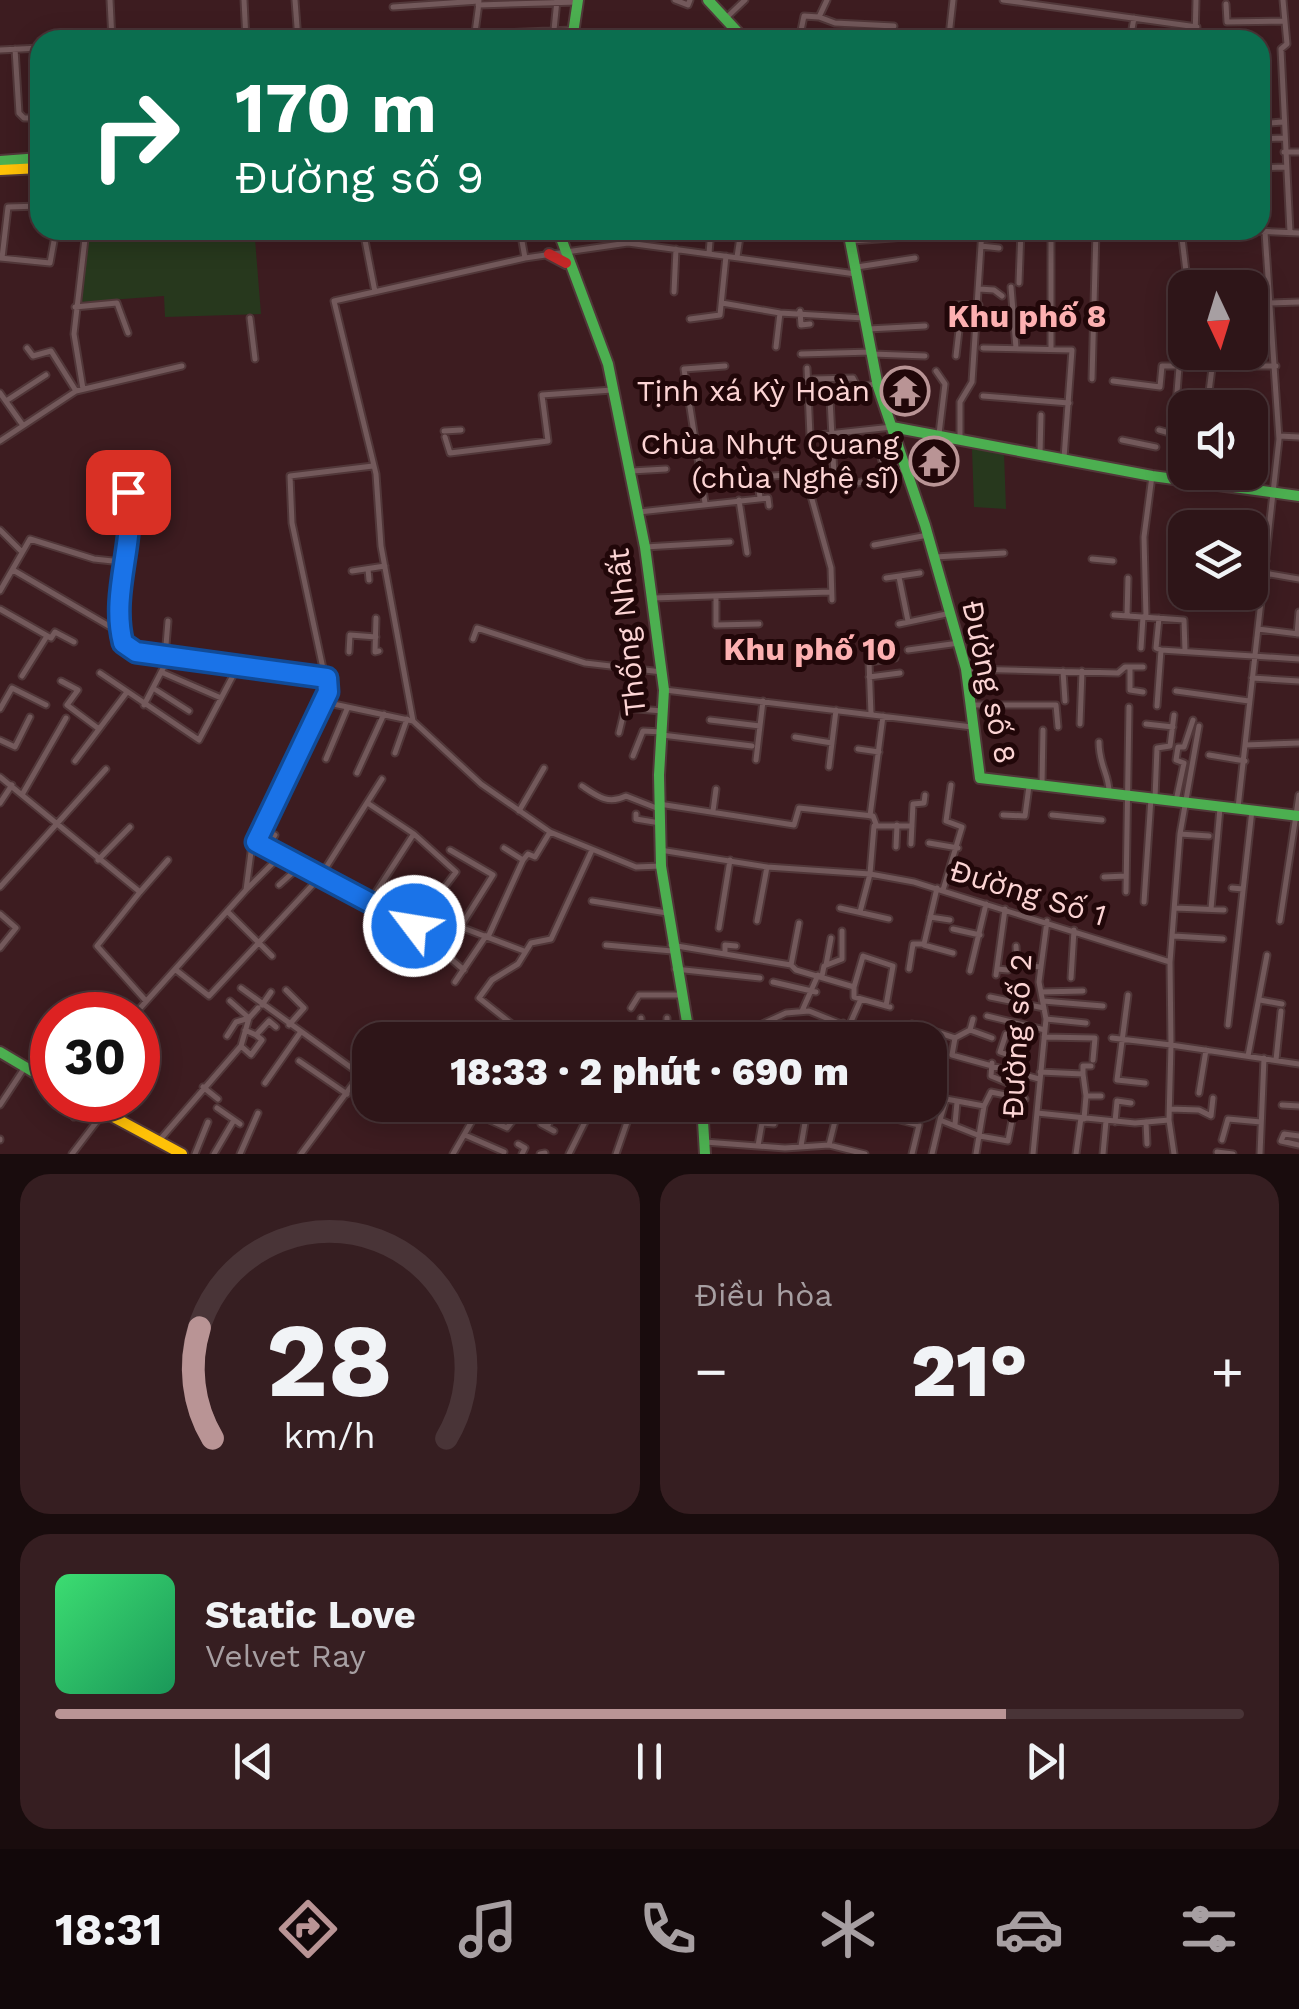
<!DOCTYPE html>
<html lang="vi">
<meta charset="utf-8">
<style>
body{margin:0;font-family:"Work Sans",sans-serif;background:#361e21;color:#f1f3f6;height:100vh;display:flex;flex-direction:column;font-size:38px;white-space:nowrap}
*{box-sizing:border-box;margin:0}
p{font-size:32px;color:#a79fa2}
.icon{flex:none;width:55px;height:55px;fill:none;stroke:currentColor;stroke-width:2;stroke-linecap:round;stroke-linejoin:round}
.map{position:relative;height:1154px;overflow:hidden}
.drawer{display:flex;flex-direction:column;gap:20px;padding:20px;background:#190c0d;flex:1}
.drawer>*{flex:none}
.banner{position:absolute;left:30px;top:30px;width:1240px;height:210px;border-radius:30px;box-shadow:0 5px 25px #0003,0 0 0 2px #493437;background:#0b6e4f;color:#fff;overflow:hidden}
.needle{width:65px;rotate:176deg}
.controls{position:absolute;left:1168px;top:270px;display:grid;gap:20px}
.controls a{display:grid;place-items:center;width:100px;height:100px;border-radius:20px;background:#2e1518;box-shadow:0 5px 25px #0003,0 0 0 2px #493437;font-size:50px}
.speed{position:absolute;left:30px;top:992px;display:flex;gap:20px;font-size:50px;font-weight:700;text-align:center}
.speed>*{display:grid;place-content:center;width:130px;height:130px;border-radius:50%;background:#2e1518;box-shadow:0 5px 25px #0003,0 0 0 2px #493437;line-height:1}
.speed .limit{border:15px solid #d22;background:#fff;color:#111}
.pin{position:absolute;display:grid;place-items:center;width:85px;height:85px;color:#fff;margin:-42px;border-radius:20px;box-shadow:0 5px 15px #0006}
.me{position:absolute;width:110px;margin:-55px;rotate:301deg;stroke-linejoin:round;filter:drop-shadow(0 0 8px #0008)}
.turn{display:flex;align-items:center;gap:35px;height:210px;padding:0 40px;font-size:45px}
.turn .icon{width:130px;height:130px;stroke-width:2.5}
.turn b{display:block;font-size:70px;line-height:85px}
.big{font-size:75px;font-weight:800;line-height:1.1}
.drawer .card{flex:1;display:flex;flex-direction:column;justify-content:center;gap:15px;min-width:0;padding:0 35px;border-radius:30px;background:#361e21}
.drawer .dial{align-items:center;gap:0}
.dial svg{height:260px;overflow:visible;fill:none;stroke:#493437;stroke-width:7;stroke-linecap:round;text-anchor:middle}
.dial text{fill:#f1f3f6;stroke:none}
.song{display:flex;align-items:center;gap:30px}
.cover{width:120px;height:120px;border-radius:15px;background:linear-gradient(135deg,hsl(140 70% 55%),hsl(150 70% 35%))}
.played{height:10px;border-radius:5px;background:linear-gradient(90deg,#b99495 80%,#493437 80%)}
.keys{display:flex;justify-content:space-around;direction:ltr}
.heat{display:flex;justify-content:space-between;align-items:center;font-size:55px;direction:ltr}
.drawer .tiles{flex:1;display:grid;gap:20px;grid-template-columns:1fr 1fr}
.card:last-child{grid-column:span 2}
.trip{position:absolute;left:352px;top:1022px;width:595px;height:100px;border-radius:30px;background:#2e1518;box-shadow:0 5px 25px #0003,0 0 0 2px #493437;font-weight:800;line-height:100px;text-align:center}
.tabs{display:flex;height:160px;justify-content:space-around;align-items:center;background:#12080a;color:#a79fa2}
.tabs .icon{width:70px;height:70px}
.tabs .current{color:#b99495}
.tabs b{font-size:45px;color:#f1f3f6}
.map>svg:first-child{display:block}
.green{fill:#27381d}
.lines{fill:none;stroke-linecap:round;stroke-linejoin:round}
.street-casing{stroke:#513739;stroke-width:9}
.fast-casing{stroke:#513739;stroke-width:14}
.slow-casing{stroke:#513739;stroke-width:14}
.jam-casing{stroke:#513739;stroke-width:14}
.street{stroke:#73595b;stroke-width:5}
.fast{stroke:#4caf50;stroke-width:10}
.slow{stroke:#ffc107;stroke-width:10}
.jam{stroke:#c62828;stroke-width:10}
.route-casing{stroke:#114b97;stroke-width:25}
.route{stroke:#1a73e8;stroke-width:18}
.labels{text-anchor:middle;stroke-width:10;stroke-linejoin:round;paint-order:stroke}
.poi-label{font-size:30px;fill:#fcd4d4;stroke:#210709;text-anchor:end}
.street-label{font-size:30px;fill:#fcd4d4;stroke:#210709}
.neighbourhood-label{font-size:32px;font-weight:bold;fill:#fdb0b1;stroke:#210709}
</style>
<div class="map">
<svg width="1299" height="1154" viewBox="0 0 1299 1154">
<rect width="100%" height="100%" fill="#3d1c20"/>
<path class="green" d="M89 230H263V237L255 239 261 314 165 317 164 296 82 302Z
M972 449 1004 452 1006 509 974 507Z"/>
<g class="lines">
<g class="street-casing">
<path id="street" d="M110 0 112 40
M244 0 246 40
M295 0 298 40
M675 0 688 5 690 0
M827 0 819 17 835 23 894 26
M953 0 949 36 963 40
M1003 0 1197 27
M1283 0 1287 44 1281 49 1290 232
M1226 4 1227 22 1285 21
M478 5 578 2
M393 7 479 1
M725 19 745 0
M475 34 572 30
M474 40 479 3
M553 40 557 0
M765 40 770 34
M799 40 804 16 819 17
M1130 40 1134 18
M1195 40 1196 0
M15 49 19 113 24 118H40
M0 50 40 48
M1260 124 1282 122
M1260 139 1283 138
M1284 152H1299
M1260 168 1285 167
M363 230 375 292
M520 230 525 258
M982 230 1004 233
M1051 230V348
M1181 230 1188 288
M1235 230 1299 233
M852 241 918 236
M620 243V230
M981 246 999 248
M709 253 711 230
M737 257 741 230
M0 258 50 263 56 230
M2 258 8 207 40 206
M857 267 915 258
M1019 283 1021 230
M1011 287 1016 348
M1207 288V285
M979 289 994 290 1002 296
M674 292 676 249
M722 303 780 313 864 318
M1269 303 1299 302
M75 307 117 303 128 333
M800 311 801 325 810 324
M955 315 957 305H979
M250 318 255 359
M1250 318 1269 317
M690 319 720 315 726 256
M868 329 925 326
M776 347 780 313
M27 348 33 356 51 351 76 391
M983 348 1072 350 1064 458
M801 354 872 352
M873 354 925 356
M956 356 959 330
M1195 367 1196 352
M807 368 810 436 892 427
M936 371 945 384 939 434
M814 379 853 378 858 388 878 383
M1092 379 1096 230
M1113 381 1160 387 1162 366H1276
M83 389 74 334 86 230
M0 393 22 424
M983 396 1069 403
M830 399 834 475
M6 401 46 375
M1176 405 1179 367
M1207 408 1212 368
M1159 430 1173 434 1176 420
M444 431 461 430
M1279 436 1299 437
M445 437 450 453 548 441 542 395 612 390
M960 440V402L972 382 982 230
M1122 440 1156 447
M0 441 76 391 182 366
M880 454 886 475
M1040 454 1041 415
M631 471 666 469
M126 478C128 488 131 500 130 510 126 542 106 624 128 649L327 678
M858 483 907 468
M808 485 831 568 832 600
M760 499 758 477 786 475V486
M739 500 747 553
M705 503 684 369 725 366
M639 512 768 498 769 506
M1196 519 1269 529
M0 530 22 552
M874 545 928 535
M645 547 730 542
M935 557 1004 553
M1092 559 1113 561
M1250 559 1266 561
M368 569 369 580
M13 570 121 633
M352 571 385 566
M1264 573 1299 579
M899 577 908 621
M886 578 920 573
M0 591 30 539 94 559 122 562
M653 598 830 592
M716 598V625L759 624
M0 609 51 638 55 632 74 642
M1114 615 1184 620 1185 651
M1127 616 1128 578
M1146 617 1144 537 1152 476
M376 618 375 652 379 651
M1159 618 1156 648 1161 650
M899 624 951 613
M1258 629 1299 634
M1297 634 1299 612
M473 639 477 628 585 663 662 672
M1141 648 1143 617
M908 650 959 643
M349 652 350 635 376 637
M165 657 168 621
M1130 667V690L1143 692
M966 669 1118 673 1125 667H1143
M1063 671 1065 701
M161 672 221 698
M100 673 199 740 237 668
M22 676 47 636
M869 677 900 673
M1252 678 1299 681
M61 681 78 690 67 705 99 729
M153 688 189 711
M665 690 972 727
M1176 691 1249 701
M324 702 413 721 481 784 550 832 636 867 661 866
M144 705 168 659
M973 705H1056L1058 727
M1157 706 1161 650 1299 659
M0 709 12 688 46 705
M871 714 869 662 895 658
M710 720 760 726 763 701
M413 721 381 546 376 474 334 301 525 258 628 243 856 274
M1080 724 1082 671
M1146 724 1173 727
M619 733 625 708 663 711
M662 735 752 746
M795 737 832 743
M0 740 15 747 30 717
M1099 742C1099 767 1110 775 1109 794
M1245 745 1299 743
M858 749 879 752
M395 753 407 719
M1209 755 1245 761
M633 756 643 731 662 732
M326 759 347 709
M756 760 760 726
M75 761 127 692
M829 767 836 710
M357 773 384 714
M0 777 140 892 97 946 146 1001
M1042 784 1043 730
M582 786C597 796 608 805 626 796L659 809
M23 793 66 718
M1155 798 1157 748 1170 746 1174 715
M1176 801 1184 763 1176 760 1178 747H1184L1193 720
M0 803 12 785
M659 804 794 825 799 808 873 816 876 824
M1238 808 1279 439 1265 232
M519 811 544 768
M713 811 716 789
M636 814V819L660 823
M1003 815 1025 816 1029 786
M1052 815 1102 820
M870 816 883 716
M1180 834 1209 836
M929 843 958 848
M911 844 913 804 924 803 925 795
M896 847 897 825
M504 848 523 860 528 854 535 857 550 832
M266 849 275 835
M450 850 493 875 444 953 464 970
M660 850 767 867 870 874 914 882 1170 962 1171 1045 1299 1064
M279 857 416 925 456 872 414 834 369 804
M98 860 130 827
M1104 877 1126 876
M279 885 299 867
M0 887 106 769
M1013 888 1031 896 1025 915
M1232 888 1243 889
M246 890 279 857 257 843
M943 890 962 827 946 821 951 785
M140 892 168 860
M1126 892 1129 707
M371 900 413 835
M592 901 667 913
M1144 902 1151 798
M840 908 889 919
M1175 908 1224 910
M1211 909 1220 808
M228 912 272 956
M860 912 870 874 874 826H912
M0 914 16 928 0 948
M930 917 950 920
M757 921 767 867
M1280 921 1299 795
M463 928 524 951
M719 928 730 860
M953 929 980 935
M1174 936 1223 939
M488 937 523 860
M606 945 672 951
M671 945 791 965 796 970 854 987V997L890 1007
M924 945 953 953
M1016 946 1017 965 1041 967
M725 953V945L736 946
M1170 962 1180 834 1199 726
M791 965 799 923
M826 965 831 938
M675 969 760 978
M909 969 913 944H924L937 888
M997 969 1008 970
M176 970 209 996 320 877 382 779
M970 971 986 904
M996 975 1005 909
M822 976 824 966 842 959V931
M1071 978 1074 930
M455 982 486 936
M773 982 816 992
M854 987 863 956 893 966 886 1006
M241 988 360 1074
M286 990 304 1008 289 1025
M1041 992 1083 991
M1128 995 1117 1080 1145 1083
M990 997 1044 1008
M1260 1000 1282 1004
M1043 1001 1103 1006
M262 1005 271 992
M631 1008 639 995H680
M802 1011 818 975
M59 1015 61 1011
M134 1015 246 890 251 852 328 692 292 523 290 476 373 466
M987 1016 1045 1030
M641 1018 642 1038 760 1025 786 1013 809 1011 881 1040
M667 1018V1037
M1046 1019 1086 1023
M1228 1025 1252 810
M849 1026 861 999
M245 1030 256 1035 269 1021 276 1027
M970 1030 992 1038
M1006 1034 1000 1052 1017 1058 1024 1039
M227 1036 236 1022 249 1018 258 1008
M1044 1037 1095 1038 1093 1060
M955 1038 970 1030 973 1019
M1112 1038 1171 1045 1169 1120 1174 1154
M460 1040 465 1036
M532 1040 479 998 492 980 518 964 531 943 551 939 592 850
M839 1040 843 1023
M902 1040 912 1024 955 1038 952 1055 1039 1079
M241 1046 251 1055 262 1040 256 1035
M1248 1056 1267 955
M1276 1060 1281 1011
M299 1061 347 1094
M992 1063 991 1076 1008 1083
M1040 1072 1083 1074 1086 1096
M1083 1074V1066H1091
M265 1083 300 1033
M203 1087 218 1099
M1199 1093 1206 1050
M0 1105 25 1067
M644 1105 702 1113
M1282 1105 1299 1106
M217 1108 240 1124
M1170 1109 1199 1110 1211 1116 1213 1098
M1037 1113 1135 1123 1169 1120
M476 1114 507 1128 524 1106
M74 1117 85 1102
M896 1119 919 1125 912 1154
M1084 1119 1086 1096H1101
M940 1120 946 1099 984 1106
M1115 1122 1117 1101 1131 1103
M1146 1122 1147 1144
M541 1124 554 1131
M955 1124 957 1102
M547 1127 558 1105 571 1111 575 1105
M465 1135 504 1152
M1299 1136 1284 1134 1281 1141 1299 1145
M0 1139V1140
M1222 1140 1228 1119 1261 1122
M158 1142 241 1046 249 1018 230 1001
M705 1142 785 1148 829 1145 865 1154
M518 1144 525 1148 522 1154
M829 1145 839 1105
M758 1146 762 1123 774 1124
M801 1146 808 1105
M1217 1152 1233 1154
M72 1154 104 1112
M195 1154 208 1122
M214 1154 234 1120
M240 1154 258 1113
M301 1154 370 1061
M453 1154 476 1114 461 1105
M540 1154 545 1153
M569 1154 586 1120
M616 1154 633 1105
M932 1154 940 1120 980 1136 1008 1141 1013 1115
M976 1154 984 1106 991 1092 1025 1099
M1033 1154 1046 1019 1039 982 1047 921
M1076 1154 1081 1118
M1103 1154 1106 1121
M1260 1154 1264 1058"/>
</g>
<g class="fast-casing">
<path id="fast" d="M708 0 745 40
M572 40 578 0
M0 161 40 158
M558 230 608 364 645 547 664 690 659 775 661 866 690 1040
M848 230 878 387 925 525 966 669 980 778 1299 816
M892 427 1152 476 1299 496
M0 1052 52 1083
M702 1105 705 1154"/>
</g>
<g class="slow-casing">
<path id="slow" d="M0 170 40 168
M82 1100 182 1154"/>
</g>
<g class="jam-casing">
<path id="jam" d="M549 254 566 263"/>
</g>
<use href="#street" class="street"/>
<use href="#fast" class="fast"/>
<use href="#slow" class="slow"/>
<use href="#jam" class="jam"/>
</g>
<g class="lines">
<g class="route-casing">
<path id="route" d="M128 492C136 541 110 593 123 643L136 652 327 678 328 692 256 842 414 926"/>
</g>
<use href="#route" class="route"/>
</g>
<defs>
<g id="temple-ring" transform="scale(2.5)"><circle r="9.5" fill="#210709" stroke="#b99495" stroke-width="1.5"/><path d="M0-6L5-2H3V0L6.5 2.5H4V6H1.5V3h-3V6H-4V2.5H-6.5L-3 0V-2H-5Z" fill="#b99495"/></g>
</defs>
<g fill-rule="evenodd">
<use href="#temple-ring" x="905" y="391"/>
<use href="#temple-ring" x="934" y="461"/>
</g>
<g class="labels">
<g class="poi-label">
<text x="870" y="401">Tịnh xá Kỳ Hoàn</text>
<text x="899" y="454">Chùa Nhựt Quang<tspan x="899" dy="34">(chùa Nghệ sĩ)</tspan></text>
</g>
<g class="street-label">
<text transform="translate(627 632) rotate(-96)" y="10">Thống Nhất</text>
<text transform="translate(989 682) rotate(78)" y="10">Đường số 8</text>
<text transform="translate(1028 893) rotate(17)" y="10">Đường Số 1</text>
<text transform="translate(1017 1036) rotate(-87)" y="10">Đường số 2</text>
</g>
<g class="neighbourhood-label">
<text x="1027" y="327">Khu phố 8</text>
<text x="810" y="660">Khu phố 10</text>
</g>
</g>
</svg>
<div class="controls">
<a><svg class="needle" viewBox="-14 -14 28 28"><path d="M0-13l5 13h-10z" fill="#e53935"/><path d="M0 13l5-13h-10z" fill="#a79fa2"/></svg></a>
<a><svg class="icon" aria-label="sound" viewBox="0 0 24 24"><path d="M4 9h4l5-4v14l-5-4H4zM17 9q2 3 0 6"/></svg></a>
<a><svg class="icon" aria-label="layers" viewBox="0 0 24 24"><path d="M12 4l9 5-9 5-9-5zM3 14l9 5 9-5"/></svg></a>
</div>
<div class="speed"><div class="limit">30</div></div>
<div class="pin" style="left:128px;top:492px;background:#d93025"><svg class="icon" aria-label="arrive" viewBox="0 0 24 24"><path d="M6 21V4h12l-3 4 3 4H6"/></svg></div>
<svg class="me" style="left:414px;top:926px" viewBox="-20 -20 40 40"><circle r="17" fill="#1a73e8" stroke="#fff" stroke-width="3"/><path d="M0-11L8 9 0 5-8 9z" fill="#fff"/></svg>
<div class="trip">18:33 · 2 phút · 690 m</div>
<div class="banner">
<div class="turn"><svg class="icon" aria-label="right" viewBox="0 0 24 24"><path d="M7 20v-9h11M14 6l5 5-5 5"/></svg><div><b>170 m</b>Đường số 9</div></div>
</div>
</div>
<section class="drawer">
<div class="tiles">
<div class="card dial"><svg viewBox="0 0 100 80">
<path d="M14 69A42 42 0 1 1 86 69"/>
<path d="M14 69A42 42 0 0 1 10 35" stroke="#b99495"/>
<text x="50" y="56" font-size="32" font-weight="700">28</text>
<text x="50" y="72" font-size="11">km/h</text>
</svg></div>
<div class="card"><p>Điều hòa</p>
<div class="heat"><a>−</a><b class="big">21°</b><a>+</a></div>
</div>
<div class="card">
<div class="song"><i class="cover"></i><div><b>Static Love</b><p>Velvet Ray</p></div></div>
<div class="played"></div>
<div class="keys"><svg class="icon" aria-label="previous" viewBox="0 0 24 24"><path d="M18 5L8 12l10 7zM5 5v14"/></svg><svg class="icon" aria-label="pause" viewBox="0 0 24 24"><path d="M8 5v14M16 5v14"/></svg><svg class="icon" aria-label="next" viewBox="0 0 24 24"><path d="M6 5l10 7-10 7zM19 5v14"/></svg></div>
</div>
</div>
</section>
<nav class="tabs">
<b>18:31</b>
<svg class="icon current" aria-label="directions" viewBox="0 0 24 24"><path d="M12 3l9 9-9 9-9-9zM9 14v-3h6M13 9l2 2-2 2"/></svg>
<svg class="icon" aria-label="music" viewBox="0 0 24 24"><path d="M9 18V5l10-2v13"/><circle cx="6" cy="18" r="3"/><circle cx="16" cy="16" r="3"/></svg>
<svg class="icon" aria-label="phone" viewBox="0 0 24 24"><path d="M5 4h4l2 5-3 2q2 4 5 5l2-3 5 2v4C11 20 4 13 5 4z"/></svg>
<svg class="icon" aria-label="climate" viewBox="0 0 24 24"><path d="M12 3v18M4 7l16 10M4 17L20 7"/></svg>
<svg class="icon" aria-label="car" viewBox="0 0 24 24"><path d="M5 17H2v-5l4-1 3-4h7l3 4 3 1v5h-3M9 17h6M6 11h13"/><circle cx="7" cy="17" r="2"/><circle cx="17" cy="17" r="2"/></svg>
<svg class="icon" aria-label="filters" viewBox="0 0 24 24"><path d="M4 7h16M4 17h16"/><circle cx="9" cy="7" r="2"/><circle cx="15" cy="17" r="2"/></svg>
</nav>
